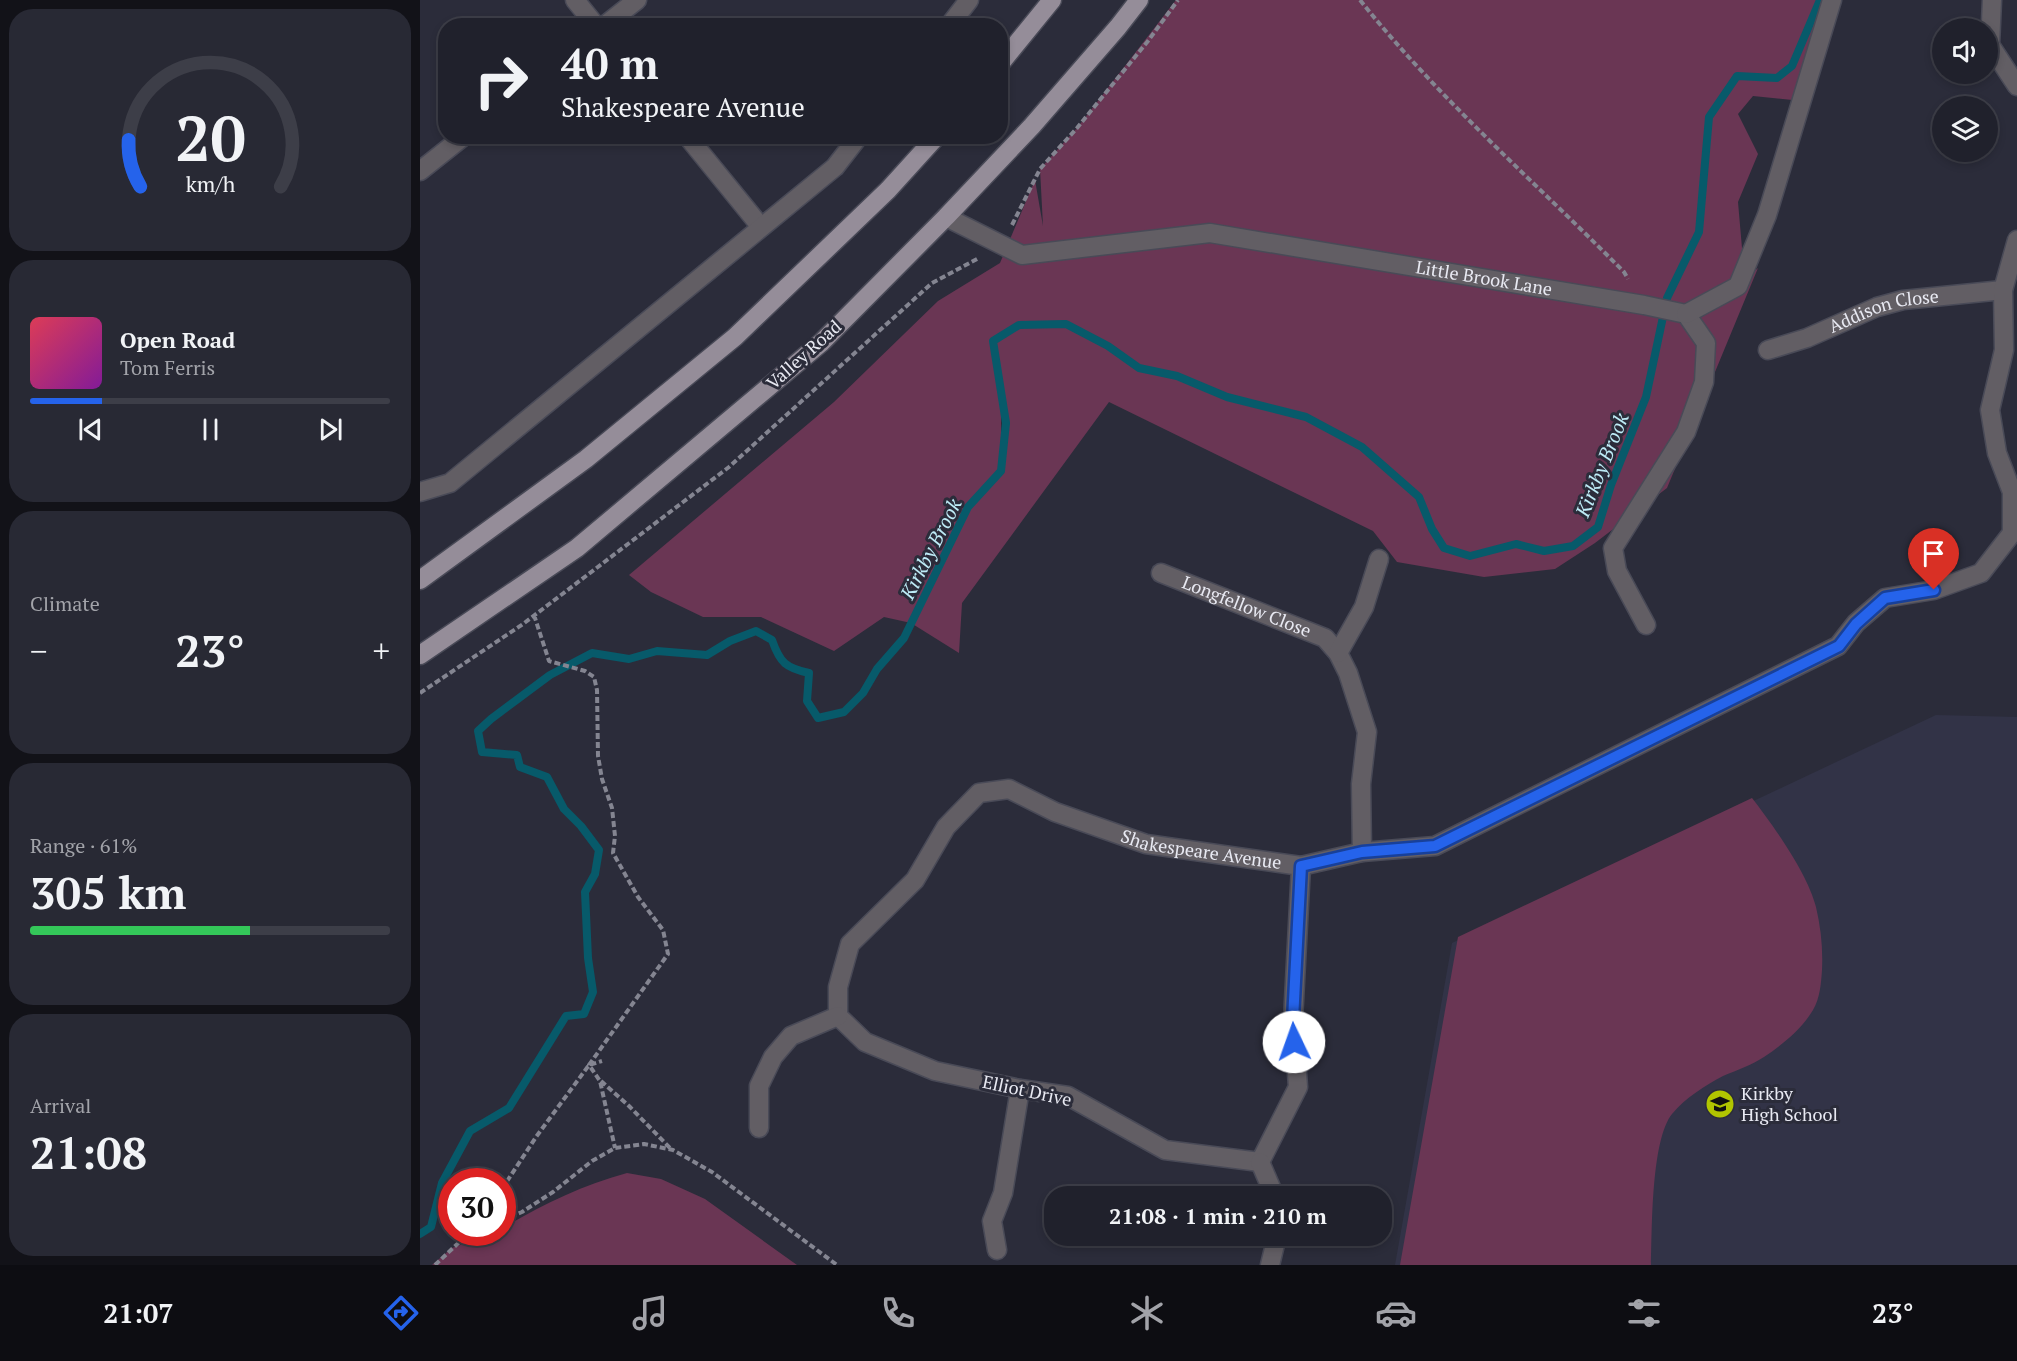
<!DOCTYPE html>
<meta charset="utf-8">
<style>
body{margin:0;font-family:"PT Serif",serif;background:#282934;color:#f1f3f6;height:100vh;display:flex;flex-direction:column;font-size:22px;white-space:nowrap}
*{box-sizing:border-box;margin:0}
p{font-size:20px;color:#a2a3a9}
.icon{flex:none;width:33px;height:33px;fill:none;stroke:currentColor;stroke-width:2;stroke-linecap:round;stroke-linejoin:round}
.map{position:relative;flex:1;overflow:hidden}
.side{display:flex;flex-direction:column;gap:9px;padding:9px;background:#121218;width:420px}
.side>*{flex:none}
.top-card{position:absolute;left:18px;top:18px;width:570px;height:126px;border-radius:24px;box-shadow:0 3px 9px #0003,0 0 0 2px #3d3e48;background:#20212c;color:#f1f3f6;overflow:hidden}
.fabs{position:absolute;left:1512px;top:18px;display:grid;gap:12px}
.fabs a{display:grid;place-items:center;width:66px;height:66px;border-radius:50%;background:#20212c;box-shadow:0 3px 9px #0003,0 0 0 2px #3d3e48;font-size:30px}
.speed{position:absolute;left:18px;top:1168px;display:flex;gap:12px;font-size:30px;font-weight:700;text-align:center}
.speed>*{display:grid;place-content:center;width:78px;height:78px;border-radius:50%;background:#20212c;box-shadow:0 3px 9px #0003,0 0 0 2px #3d3e48;line-height:1}
.speed .limit{border:9px solid #d22;background:#fff;color:#111}
.pin{position:absolute;display:grid;place-items:center;width:51px;height:51px;color:#fff;margin:-62px -26px;border-radius:50% 50% 50% 0;rotate:-45deg;box-shadow:0 0 6px #0007}
.pin .icon{rotate:45deg}
.me{position:absolute;width:66px;margin:-33px;rotate:357deg;stroke-linejoin:round;filter:drop-shadow(0 0 4px #0008)}
.turn{display:flex;align-items:center;gap:21px;height:126px;padding:0 24px;font-size:27px}
.turn .icon{width:78px;height:78px;stroke-width:2.5}
.turn b{display:block;font-size:42px;line-height:51px}
.big{font-size:45px;font-weight:800;line-height:1.1}
.side .widget{flex:1;display:flex;flex-direction:column;justify-content:center;gap:9px;min-width:0;padding:0 21px;border-radius:24px;background:#282934}
.side .dial{align-items:center;gap:0}
.dial svg{height:156px;overflow:visible;fill:none;stroke:#3d3e48;stroke-width:7;stroke-linecap:round;text-anchor:middle}
.dial text{fill:#f1f3f6;stroke:none}
.song{display:flex;align-items:center;gap:18px}
.cover{width:72px;height:72px;border-radius:9px;background:linear-gradient(135deg,hsl(350 70% 55%),hsl(290 70% 35%))}
.played{height:6px;border-radius:3px;background:linear-gradient(90deg,#2563eb 20%,#3d3e48 20%)}
.keys{display:flex;justify-content:space-around;direction:ltr}
.heat{display:flex;justify-content:space-between;align-items:center;font-size:33px;direction:ltr}
.charge{height:9px;border-radius:4px;background:linear-gradient(90deg,#34c759 61%,#3d3e48 0)}
.trip{position:absolute;left:624px;top:1186px;width:348px;height:60px;border-radius:24px;background:#20212c;box-shadow:0 3px 9px #0003,0 0 0 2px #3d3e48;font-weight:800;line-height:60px;text-align:center}
.tabs{display:flex;height:96px;justify-content:space-around;align-items:center;background:#0d0d12;color:#a2a3a9}
.tabs .icon{width:42px;height:42px}
.tabs .selected{color:#2563eb}
.tabs b{font-size:27px;color:#f1f3f6}
main{display:flex;flex:1;min-height:0}
.map>svg:first-child{display:block}
.built{fill:#323347}
.green{fill:#6a3654;fill-rule:evenodd}
.lines{fill:none;stroke-linecap:round;stroke-linejoin:round}
.stream{stroke:#075a6a;stroke-width:8}
.minor-casing{stroke:#494a57;stroke-width:21}
.major-casing{stroke:#494a57;stroke-width:21}
.path{stroke:#848591;stroke-width:4;stroke-dasharray:6 3;stroke-linecap:butt}
.minor{stroke:#625e64;stroke-width:18}
.major{stroke:#958d99;stroke-width:18}
.route-casing{stroke:#184099;stroke-width:15}
.route{stroke:#2563eb;stroke-width:10}
.labels{text-anchor:middle;stroke-width:6;stroke-linejoin:round;paint-order:stroke}
.street-label{font-size:18px;fill:#e8e9f2;stroke:#2b2c3a}
.poi-label{font-size:18px;fill:#e8e9f2;stroke:#2b2c3a;text-anchor:start}
.water-label{font-size:20px;font-style:italic;fill:#beebf6;stroke:#2b2c3a}
</style>
<main>
<section class="side">
<div class="widget dial"><svg viewBox="0 0 100 80">
<path d="M14 69A42 42 0 1 1 86 69"/>
<path d="M14 69A42 42 0 0 1 8 45" stroke="#2563eb"/>
<text x="50" y="56" font-size="32" font-weight="700">20</text>
<text x="50" y="72" font-size="11">km/h</text>
</svg></div>
<div class="widget">
<div class="song"><i class="cover"></i><div><b>Open Road</b><p>Tom Ferris</p></div></div>
<div class="played"></div>
<div class="keys"><svg class="icon" aria-label="previous" viewBox="0 0 24 24"><path d="M18 5L8 12l10 7zM5 5v14"/></svg><svg class="icon" aria-label="pause" viewBox="0 0 24 24"><path d="M8 5v14M16 5v14"/></svg><svg class="icon" aria-label="next" viewBox="0 0 24 24"><path d="M6 5l10 7-10 7zM19 5v14"/></svg></div>
</div>
<div class="widget"><p>Climate</p>
<div class="heat"><a>−</a><b class="big">23°</b><a>+</a></div>
</div>
<div class="widget"><p>Range · 61%</p><b class="big">305 km</b><div class="charge"></div></div>
<div class="widget"><p>Arrival</p><b class="big">21:08</b></div>
</section>
<div class="map">
<svg width="1597" height="1265" viewBox="0 0 1597 1265">
<rect width="100%" height="100%" fill="#2b2c3a"/>
<path class="built" d="M1516 715 1597 717V1265H975L1032 943Z"/>
<path class="green" d="M756 0H1412L1382 101 1333 96 1318 114 1338 154 1318 202 1324 271 1318 286 1338 268 1247 488 1175 543 1135 569 1064 577 977 562 953 531 689 402 542 603 539 653 491 623 464 617 414 651 341 617H283L231 592 209 575 414 402 518 301 580 263 615 180 623 226 620 169 657 128ZM581 396 586 423 581 462Z
M1332 798C1353 825 1388 874 1396 907 1401 928 1403 949 1402 970 1401 984 1400 998 1393 1010 1381 1030 1363 1044 1344 1057 1332 1065 1317 1070 1303 1076 1286 1085 1265 1098 1252 1114 1231 1140 1232 1230 1231 1265H980L1038 937Z
M207 1173 241 1179 285 1199 377 1265H12L32 1248 73 1233H82L83 1228C122 1205 162 1185 207 1173Z"/>
<g class="lines">
<path class="stream" d="M0 1234 11 1227 22 1183 50 1131 89 1108 146 1016 164 1014 173 992 168 958 165 892 175 874 179 850 161 826 144 809 127 777 100 767 97 755 62 752 58 731 71 719 130 675 172 653 209 659 237 651 287 655 310 641 336 631 352 640C360 663 366 668 389 673L387 701 398 718 424 712 443 693 457 669 484 638 548 507 581 471 586 423 573 341 599 325 646 324 688 346 719 368 757 376 807 397 886 417 942 447 999 497 1012 529 1024 548 1050 556 1096 544 1124 551 1153 546 1178 527 1191 485 1226 397 1247 298 1279 232 1289 117 1317 76 1357 78 1372 66 1400 0"/>
<g class="minor-casing">
<g id="minor">
<path d="M155 0 176 26"/>
<path d="M1572 0 1570 45 1597 86"/>
<path d="M184 26 217 0"/>
<path d="M529 26 549 0"/>
<path d="M267 136 341 227"/>
<path d="M0 171 44 136"/>
<path id="s1" d="M526 217 602 255 790 233 1224 305 1266 314 1286 343 1284 382 1266 432 1193 548 1197 571 1226 625"/>
<path d="M1266 314 1318 286 1347 215 1412 0"/>
<path id="s2" d="M1348 350 1387 338 1457 307 1483 300 1583 290"/>
<path d="M0 492 30 483 415 167 439 136"/>
<path id="s3" d="M741 573 905 638 918 653 928 673 947 732 941 784 942 852"/>
<path d="M918 653 944 607 959 559"/>
<path id="s4" d="M881 866 873 1020 878 1087 840 1162 745 1150 648 1096 600 1089 515 1071 445 1042 418 1016V987L430 944 495 880 526 827 559 793 589 789 635 812 726 844 881 866 942 852 1015 846 1418 646 1436 623 1465 598 1514 590 1561 573 1592 533V492L1577 453 1570 410 1584 350 1583 290 1597 240"/>
<path d="M339 1128V1086L353 1057 371 1036 418 1016"/>
<path d="M840 1162 855 1197"/>
<path d="M577 1250 572 1221 583 1193 600 1089"/>
<path d="M850 1265 857 1236"/>
</g>
</g>
<g class="major-casing">
<path id="major" d="M580 64 632 0
M0 580 166 459 315 337 468 190 517 136
M0 655 157 548 402 342 526 217 612 126 698 27 719 0"/>
</g>
<path class="path" d="M940 0C1019 99 1115 182 1204 272L1208 279
M592 225 620 169 657 128 728 41 758 0
M114 615 129 661 165 671 174 677 177 690 178 756 182 779 192 808 195 836 193 853 218 897 243 930 248 954 169 1065 180 1081 195 1148
M0 693 103 624 309 467 512 283 559 258
M181 1081 209 1106 251 1149
M82 1189 116 1137 169 1065 182 1061
M82 1220 102 1212 133 1192 172 1161 195 1148 224 1144 253 1150 292 1172 417 1265
M15 1265 49 1233"/>
<use href="#minor" class="minor"/>
<use href="#major" class="major"/>
</g>
<g class="lines">
<g class="route-casing">
<path id="route" d="M874 1042 873 1020 881 866 942 852 1015 846 1419 646 1436 624 1465 598 1514 590"/>
</g>
<use href="#route" class="route"/>
</g>
<defs>
<g id="school-disc" transform="scale(1.5)"><circle r="9.5" fill="#b1c500" stroke="#2b2c3a"/><path d="M0-5L7-2L0 1L-7-2ZM-4 1L0 2.5L4 1V4Q0 6-4 4Z" fill="#111"/></g>
</defs>
<g fill-rule="evenodd">
<use href="#school-disc" x="1300" y="1104"/>
</g>
<g class="labels">
<g class="street-label">
<text dy="6" stroke="none"><textPath href="#s1" startOffset="552">Little Brook Lane</textPath></text>
<text dy="6" stroke="none"><textPath href="#s2" startOffset="123">Addison Close</textPath></text>
<text transform="translate(384 355) rotate(-42)" y="6">Valley Road</text>
<text dy="6" stroke="none"><textPath href="#s3" startOffset="92">Longfellow Close</textPath></text>
<text dy="6" stroke="none"><textPath href="#s4" startOffset="1268">Shakespeare Avenue</textPath></text>
<text transform="translate(607 1091) rotate(12)" y="6">Elliot Drive</text>
</g>
<g class="poi-label">
<text x="1321" y="1100">Kirkby<tspan x="1321" dy="21">High School</tspan></text>
</g>
<g class="water-label">
<text transform="translate(1182 465) rotate(-68)" y="7">Kirkby Brook</text>
<text transform="translate(511 549) rotate(-63)" y="7">Kirkby Brook</text>
</g>
</g>
</svg>
<div class="fabs">
<a><svg class="icon" aria-label="sound" viewBox="0 0 24 24"><path d="M4 9h4l5-4v14l-5-4H4zM17 9q2 3 0 6"/></svg></a>
<a><svg class="icon" aria-label="layers" viewBox="0 0 24 24"><path d="M12 4l9 5-9 5-9-5zM3 14l9 5 9-5"/></svg></a>
</div>
<div class="speed"><div class="limit">30</div></div>
<div class="pin" style="left:1514px;top:590px;background:#d93025"><svg class="icon" aria-label="arrive" viewBox="0 0 24 24"><path d="M6 21V4h12l-3 4 3 4H6"/></svg></div>
<svg class="me" style="left:874px;top:1042px" viewBox="-20 -20 40 40"><circle r="19" fill="#fff"/><path d="M0-13L10 11 0 6-10 11z" fill="#2563eb"/></svg>
<div class="trip">21:08 · 1 min · 210 m</div>
<div class="top-card">
<div class="turn"><svg class="icon" aria-label="right" viewBox="0 0 24 24"><path d="M7 20v-9h11M14 6l5 5-5 5"/></svg><div><b>40 m</b>Shakespeare Avenue</div></div>
</div>
</div>
</main>
<nav class="tabs">
<b>21:07</b>
<svg class="icon selected" aria-label="directions" viewBox="0 0 24 24"><path d="M12 3l9 9-9 9-9-9zM9 14v-3h6M13 9l2 2-2 2"/></svg>
<svg class="icon" aria-label="music" viewBox="0 0 24 24"><path d="M9 18V5l10-2v13"/><circle cx="6" cy="18" r="3"/><circle cx="16" cy="16" r="3"/></svg>
<svg class="icon" aria-label="phone" viewBox="0 0 24 24"><path d="M5 4h4l2 5-3 2q2 4 5 5l2-3 5 2v4C11 20 4 13 5 4z"/></svg>
<svg class="icon" aria-label="climate" viewBox="0 0 24 24"><path d="M12 3v18M4 7l16 10M4 17L20 7"/></svg>
<svg class="icon" aria-label="car" viewBox="0 0 24 24"><path d="M5 17H2v-5l4-1 3-4h7l3 4 3 1v5h-3M9 17h6M6 11h13"/><circle cx="7" cy="17" r="2"/><circle cx="17" cy="17" r="2"/></svg>
<svg class="icon" aria-label="filters" viewBox="0 0 24 24"><path d="M4 7h16M4 17h16"/><circle cx="9" cy="7" r="2"/><circle cx="15" cy="17" r="2"/></svg>
<b>23°</b>
</nav>
